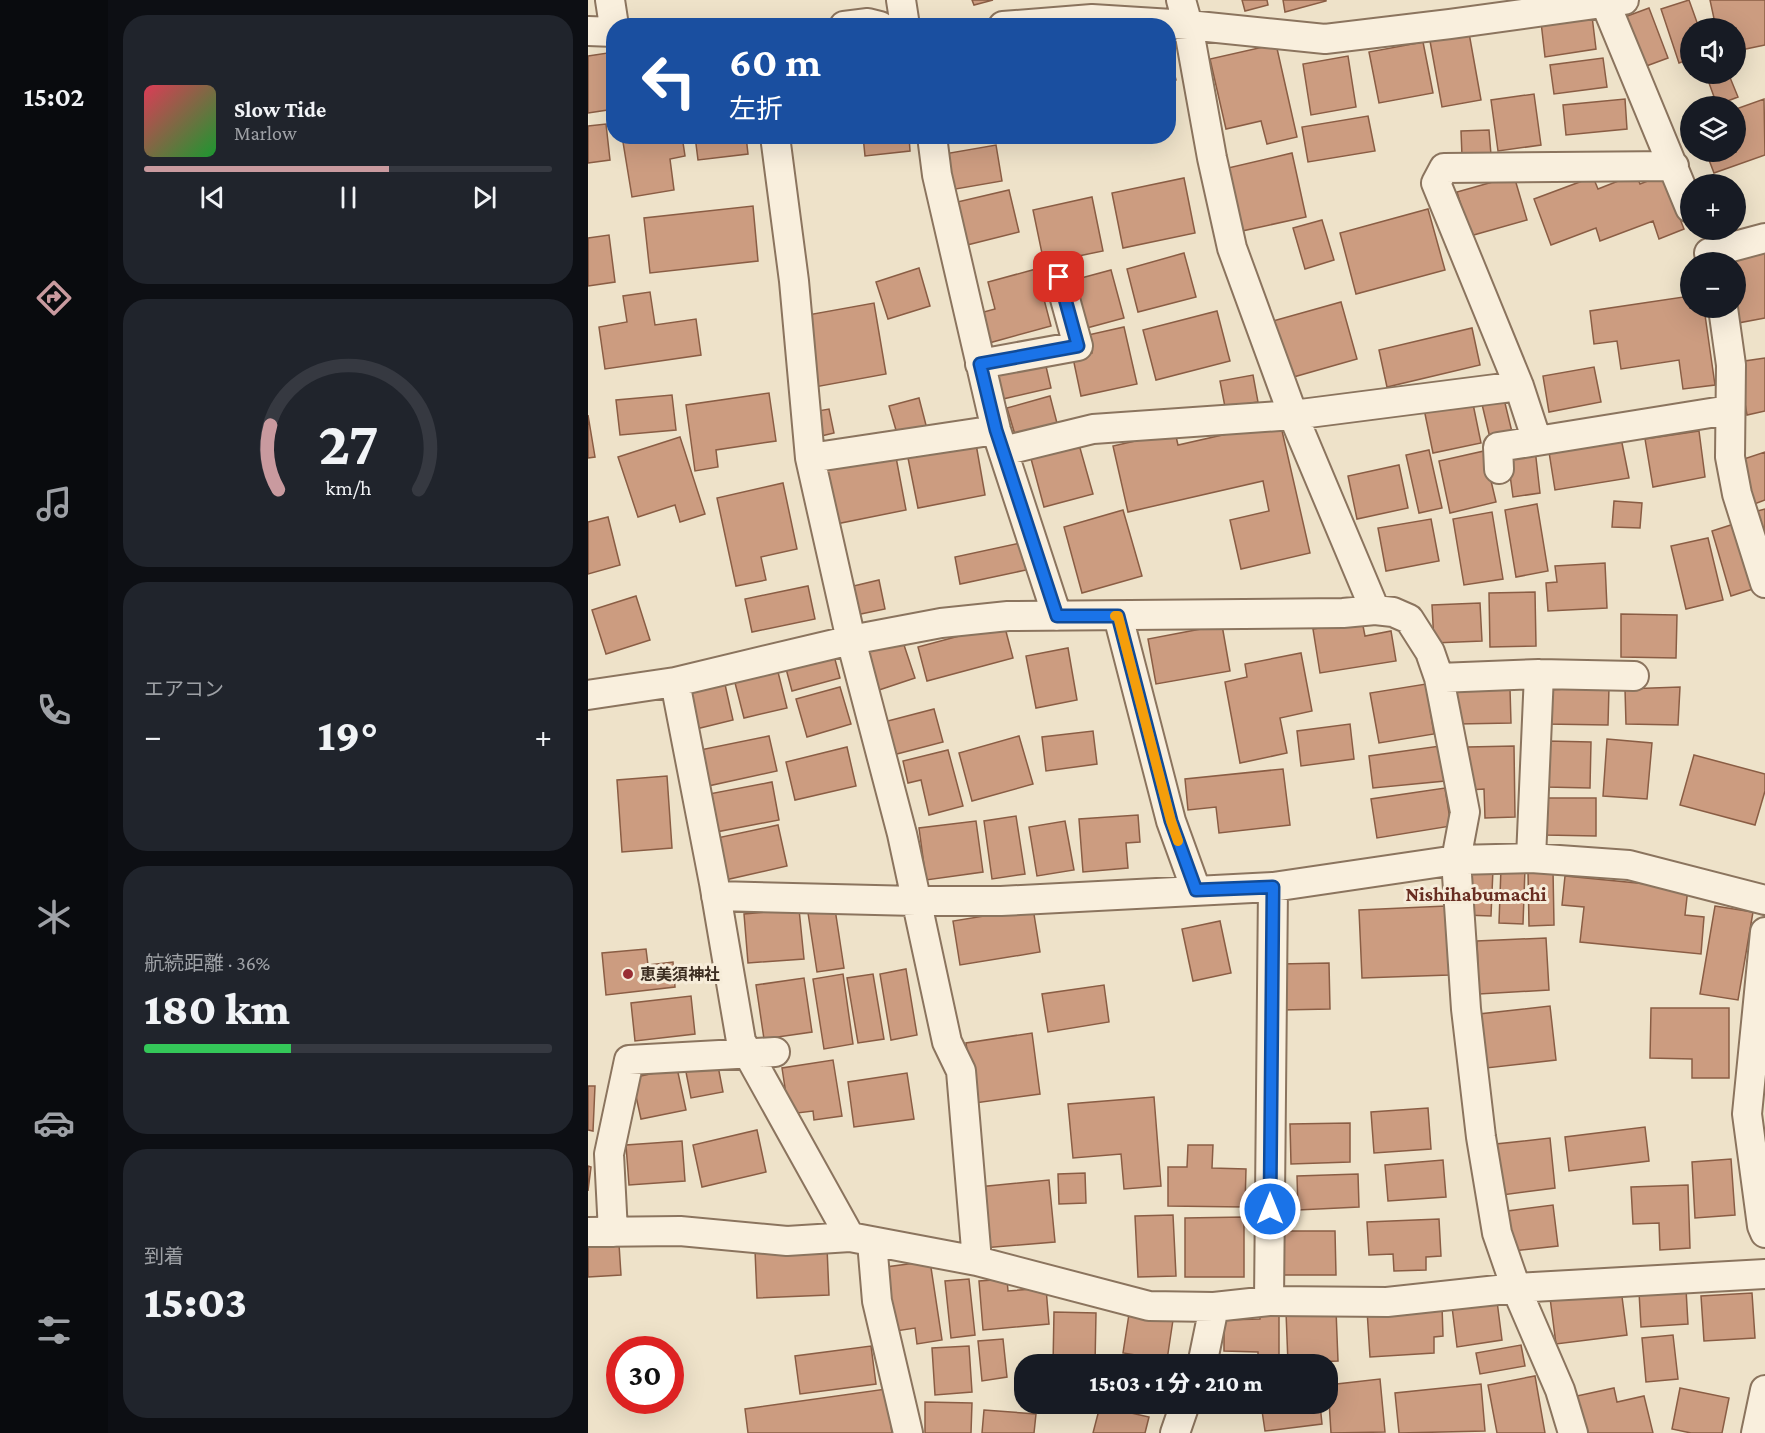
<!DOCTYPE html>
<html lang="ja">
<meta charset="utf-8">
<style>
body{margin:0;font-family:"Crimson Pro","Noto Sans JP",serif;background:#20242c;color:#f1f3f6;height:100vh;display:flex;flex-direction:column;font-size:22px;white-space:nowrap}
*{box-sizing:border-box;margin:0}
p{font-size:20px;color:#9ea1a6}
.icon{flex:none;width:33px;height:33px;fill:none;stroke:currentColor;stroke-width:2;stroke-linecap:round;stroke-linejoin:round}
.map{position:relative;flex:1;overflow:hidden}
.sheet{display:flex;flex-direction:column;gap:15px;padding:15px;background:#0d0f14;width:480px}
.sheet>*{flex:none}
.banner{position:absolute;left:18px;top:18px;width:570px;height:126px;border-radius:24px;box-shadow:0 6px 24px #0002;background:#1a4fa0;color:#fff;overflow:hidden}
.buttons{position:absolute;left:1092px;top:18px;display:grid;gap:12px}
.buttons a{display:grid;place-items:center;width:66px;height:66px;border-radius:50%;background:#171b24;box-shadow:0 6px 24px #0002;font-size:30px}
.speed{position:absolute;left:18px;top:1336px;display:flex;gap:12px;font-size:30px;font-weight:700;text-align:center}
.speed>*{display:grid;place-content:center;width:78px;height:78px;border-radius:50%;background:#171b24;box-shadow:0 6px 24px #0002;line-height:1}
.speed .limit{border:9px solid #d22;background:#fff;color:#111}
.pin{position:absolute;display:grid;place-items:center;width:51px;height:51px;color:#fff;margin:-26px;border-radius:12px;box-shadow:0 3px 9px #0006}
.me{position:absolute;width:66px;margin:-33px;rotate:0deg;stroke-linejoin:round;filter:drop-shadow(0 0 4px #0008)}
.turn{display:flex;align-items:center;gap:21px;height:126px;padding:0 24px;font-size:27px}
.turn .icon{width:78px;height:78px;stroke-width:2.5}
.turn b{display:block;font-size:42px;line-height:51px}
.big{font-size:45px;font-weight:800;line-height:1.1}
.sheet .widget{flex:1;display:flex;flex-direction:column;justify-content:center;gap:9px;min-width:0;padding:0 21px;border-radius:24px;background:#20242c}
.sheet .dial{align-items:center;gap:0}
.dial svg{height:156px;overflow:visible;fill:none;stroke:#363941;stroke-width:7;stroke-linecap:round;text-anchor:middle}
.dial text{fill:#f1f3f6;stroke:none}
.song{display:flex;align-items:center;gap:18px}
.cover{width:72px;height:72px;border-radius:9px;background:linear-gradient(135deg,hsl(350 70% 55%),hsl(130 70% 35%))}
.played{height:6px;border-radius:3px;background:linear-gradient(90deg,#c99a9f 60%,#363941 60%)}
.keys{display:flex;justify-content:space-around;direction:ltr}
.heat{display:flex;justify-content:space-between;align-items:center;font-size:33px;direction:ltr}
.charge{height:9px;border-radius:4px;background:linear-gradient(90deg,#34c759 36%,#363941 0)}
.trip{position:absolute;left:426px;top:1354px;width:324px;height:60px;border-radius:24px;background:#171b24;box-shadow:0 6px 24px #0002;font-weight:800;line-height:60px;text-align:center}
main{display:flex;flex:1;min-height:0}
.tabs{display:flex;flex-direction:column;width:108px;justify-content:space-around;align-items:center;background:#090b0e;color:#9ea1a6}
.tabs .icon{width:42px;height:42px}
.tabs .selected{color:#c99a9f}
.tabs b{font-size:27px;color:#f1f3f6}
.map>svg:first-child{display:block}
.building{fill:#cc9c80;stroke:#8a5d44;stroke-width:1.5}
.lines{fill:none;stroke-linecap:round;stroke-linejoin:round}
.minor-casing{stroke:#8b745e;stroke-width:32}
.minor{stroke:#f9efdd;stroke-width:28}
.route-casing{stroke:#114b97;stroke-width:15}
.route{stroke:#1a73e8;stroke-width:10}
.slow{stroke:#f59e0b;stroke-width:10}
.poi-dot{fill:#992e34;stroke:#f6ecd9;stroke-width:2}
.labels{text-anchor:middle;stroke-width:6;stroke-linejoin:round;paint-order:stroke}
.poi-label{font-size:16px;font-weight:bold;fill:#3c2d21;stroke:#f6ecd9;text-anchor:start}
.quarter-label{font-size:20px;font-weight:bold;fill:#682d21;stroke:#f6ecd9}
</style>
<main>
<nav class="tabs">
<b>15:02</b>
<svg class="icon selected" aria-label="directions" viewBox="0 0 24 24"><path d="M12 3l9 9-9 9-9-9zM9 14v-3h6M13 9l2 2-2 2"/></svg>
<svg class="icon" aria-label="music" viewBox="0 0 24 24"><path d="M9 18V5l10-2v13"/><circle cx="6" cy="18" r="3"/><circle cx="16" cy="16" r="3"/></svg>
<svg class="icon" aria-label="phone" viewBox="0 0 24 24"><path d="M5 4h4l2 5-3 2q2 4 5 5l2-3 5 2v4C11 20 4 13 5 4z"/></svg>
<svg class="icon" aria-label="climate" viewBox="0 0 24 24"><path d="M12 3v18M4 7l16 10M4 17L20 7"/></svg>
<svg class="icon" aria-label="car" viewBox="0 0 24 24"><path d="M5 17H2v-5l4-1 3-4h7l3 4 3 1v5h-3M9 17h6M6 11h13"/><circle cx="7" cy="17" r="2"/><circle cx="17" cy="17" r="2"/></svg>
<svg class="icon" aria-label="filters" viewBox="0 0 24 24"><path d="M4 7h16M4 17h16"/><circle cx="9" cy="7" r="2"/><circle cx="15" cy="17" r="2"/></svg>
</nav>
<section class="sheet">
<div class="widget">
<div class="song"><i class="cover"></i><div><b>Slow Tide</b><p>Marlow</p></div></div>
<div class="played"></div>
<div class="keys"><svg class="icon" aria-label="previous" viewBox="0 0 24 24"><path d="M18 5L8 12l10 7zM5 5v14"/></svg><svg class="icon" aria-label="pause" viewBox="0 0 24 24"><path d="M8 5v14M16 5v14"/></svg><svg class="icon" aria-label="next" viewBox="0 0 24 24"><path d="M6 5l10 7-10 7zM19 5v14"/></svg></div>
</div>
<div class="widget dial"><svg viewBox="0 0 100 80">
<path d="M14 69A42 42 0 1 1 86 69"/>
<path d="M14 69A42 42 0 0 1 10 36" stroke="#c99a9f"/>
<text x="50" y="56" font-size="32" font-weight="700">27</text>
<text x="50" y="72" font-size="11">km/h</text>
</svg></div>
<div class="widget"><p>エアコン</p>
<div class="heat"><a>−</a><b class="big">19°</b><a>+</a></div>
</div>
<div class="widget"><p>航続距離 · 36%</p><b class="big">180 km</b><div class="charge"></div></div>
<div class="widget"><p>到着</p><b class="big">15:03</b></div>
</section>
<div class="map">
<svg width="1177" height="1433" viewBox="0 0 1177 1433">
<rect width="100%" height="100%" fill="#eee2c9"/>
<path class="building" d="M384 0H405L386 5Z
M654 0H679L680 5 657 11Z
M695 0H738V1L697 12Z
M1101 0 1111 28H1102V59L1091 63 1073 9Z
M1122 0H1177V45L1148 51V28H1128Z
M1061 8 1080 58 1053 68 1034 18Z
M1004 16 1008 49 957 57 953 22Z
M881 33 893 100 854 107 842 41Z
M835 42 845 93 791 103 781 52Z
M688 44 709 137 679 144 673 121 638 129 622 59Z
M580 48 588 80 580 82Z
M26 52V109L0 113V56Z
M760 56 768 107 723 115 715 64Z
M1015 58 1019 87 966 94 962 65Z
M1141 75 1150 97 1129 105 1121 83Z
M946 94 953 145 910 151 903 100Z
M1037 99 1039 129 978 135 975 105Z
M1176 99 1177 155 1126 173 1118 152H1148V109Z
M780 116 787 151 720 162 714 127Z
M18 124 22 160 0 163V126Z
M901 130 903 155 874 156 873 131Z
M34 136H94L97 156 82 159 86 190 44 197Z
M107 136H158L160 154 110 160Z
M275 136H321L322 151 277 156Z
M408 145 414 181 362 190 356 154Z
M704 153 718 217 654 231 640 168Z
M1048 174 1052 184 1075 175 1096 229 1071 239 1065 221 1012 241 1008 228 963 245 946 199 1005 177 1010 189Z
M926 176 939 220 882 236 869 192Z
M596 178 607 233 535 248 524 193Z
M421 190 431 232 375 246 365 203Z
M504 197 515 251 456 263 445 210Z
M165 206 170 261 62 273 56 218Z
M840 209 857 270 768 294 752 233Z
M734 220 746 260 717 269 705 228Z
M21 235 27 282 0 286V238Z
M1177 247V318L1150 323 1148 308V262H1138Z
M596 253 608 297 550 312 539 269Z
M331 268 342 306 300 319 288 282Z
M448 269 463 326 401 343 392 313 407 309 400 282Z
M523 270 536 318 495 329 482 281Z
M62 292 67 325 108 319 113 355 17 369 11 327 39 322 35 296Z
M1102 296V308H1116L1127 385 1095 389 1091 360 1033 369 1029 341 1006 344 1002 311Z
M753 302 769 359 702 378 685 321Z
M286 303 298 374 227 387 214 316Z
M629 311 642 361 568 380 555 330Z
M536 327 549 384 493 396 485 358 504 353 500 335Z
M884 328 892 365 799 387 791 350Z
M1177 358V411L1159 415 1150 362Z
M457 362 463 388 415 399 409 372Z
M1006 367 1013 402 961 412 955 376Z
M665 375 670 402 637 407 632 381Z
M181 393 188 441 128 450 130 467 107 471 98 405Z
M84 395 88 430 32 435 28 400Z
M915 395 924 432 902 438 893 400Z
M462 396 470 427 428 438 419 408Z
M331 398 339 429 310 437 301 406Z
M884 399 893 443 845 453 836 409Z
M241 409 246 433 229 437 224 412Z
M0 415 7 457 0 458Z
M692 422 722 553 653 569 642 520 681 511 675 481 540 512 525 446 587 432 590 445Z
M1111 431 1117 477 1065 487 1057 439Z
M92 437 117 514 92 522 87 505 50 517 30 457Z
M1033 438 1041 478 967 490 961 452Z
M490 441 505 494 456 507 442 455Z
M388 444 397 495 330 508 320 458Z
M947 449 952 493 925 497 919 453Z
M841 450 854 508 831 513 818 455Z
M896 451 908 502 862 513 851 461Z
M307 452 318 510 243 525 231 468Z
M1177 452V500L1161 506 1147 462Z
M811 465 820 508 769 519 760 476Z
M195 483 209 549 173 557 178 580 148 586 129 498Z
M1026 501 1054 503 1052 528 1024 527Z
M949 504 960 571 928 577 917 510Z
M1177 509V560L1162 513Z
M535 510 554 576 494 593 476 527Z
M904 512 915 579 876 585 865 519Z
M20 517 32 565 0 574V522Z
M843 519 851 561 798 571 790 528Z
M1149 523 1168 588 1143 596 1124 531Z
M1120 538 1135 600 1098 609 1083 546Z
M432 543 438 570 372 584 367 557Z
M1017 563 1019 608 960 611 958 583 969 582 967 566Z
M291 580 297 609 263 616 257 588Z
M220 586 227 619 164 632 157 599Z
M947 592 948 646 902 647 901 593Z
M48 596 62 640 18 654 4 610Z
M892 603 894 641 846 643 844 605Z
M1033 614 1089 615 1088 658 1033 657Z
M774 621 777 636 803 631 808 661 732 673 725 629Z
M416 624 425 658 339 681 330 647Z
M634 625 642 671 568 684 560 639Z
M313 636 327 678 285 692 271 651Z
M480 648 489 700 448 708 438 656Z
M245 652 252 678 204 691 197 665Z
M713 653 724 711 692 718 699 753 652 763 637 682 659 677 657 664Z
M188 664 199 708 156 718 145 675Z
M136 680 145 720 104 730 94 689Z
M838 684 846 734 791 743 782 693Z
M252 687 263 724 219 737 208 699Z
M1021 687 1020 725 957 724 958 690Z
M1092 687 1090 725 1038 724 1037 689Z
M922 689 923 723 870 724 869 690Z
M346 709 355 742 301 756 292 723Z
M762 724 766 759 713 766 709 731Z
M505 731 509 764 458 771 454 737Z
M181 736 189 771 120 786 112 750Z
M431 736 445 784 384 801 371 753Z
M1019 739 1064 743 1059 799 1015 796Z
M959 741 1003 742 1002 788 958 787Z
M852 746 857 781 785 788 781 756Z
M926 746 927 817 897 818 896 789 881 790 880 747Z
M259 747 268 786 207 800 198 762Z
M360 750 375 806 341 815 333 780 320 783 315 761Z
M1106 755 1177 774V791L1167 825 1092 805Z
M695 769 702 825 631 833 628 807 600 810 597 779Z
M79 776 84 848 34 852 29 780Z
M184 782 191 820 128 832 121 794Z
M857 788 863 826 789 838 783 799Z
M957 798H1008V836L957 835Z
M550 815 552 842 538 843 540 868 495 872 491 819Z
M428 816 437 874 404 879 396 821Z
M388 821 395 872 338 880 331 828Z
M477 821 486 870 449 876 441 827Z
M190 825 199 866 137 880 129 838Z
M879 868 905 869 903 916 877 915Z
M913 868H937L935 924 911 923Z
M965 870 966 925 941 926 940 871Z
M977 876 1100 888 1097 915 1116 917 1113 954 992 942 996 907 974 905Z
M858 906 861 975 774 978 771 910Z
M1127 906 1165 912 1150 1000 1112 994Z
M445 908 452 952 372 965 365 921Z
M211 909 216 959 160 963 156 914Z
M247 909 256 968 229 972 220 913Z
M632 921 643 973 605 981 594 929Z
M958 938 961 990 891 994 889 941Z
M58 949 60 965 85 962 87 987 18 995 14 953Z
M741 963 742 1009 693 1010 692 964Z
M318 969 329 1035 303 1040 292 974Z
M255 974 265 1044 236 1049 225 979Z
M285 974 296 1039 270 1043 259 978Z
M216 978 224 1032 176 1039 168 985Z
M516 985 521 1022 460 1032 454 994Z
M103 996 107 1034 47 1041 43 1003Z
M962 1006 968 1060 898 1068 891 1014Z
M1063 1008H1141V1078H1104V1059L1062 1058Z
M444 1033 452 1094 387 1103 378 1043Z
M245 1060 254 1116 226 1120 225 1111 201 1114 194 1068Z
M130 1066 135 1092 103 1098 98 1072Z
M89 1068 98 1110 53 1119 44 1078Z
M319 1073 326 1119 266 1127 260 1082Z
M0 1086H7L5 1131 0 1130Z
M566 1097 573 1186 536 1189 533 1154 485 1158 480 1104Z
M840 1108 843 1149 786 1153 783 1112Z
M762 1123V1162L703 1164 702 1124Z
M1057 1127 1061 1161 981 1171 977 1137Z
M169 1130 178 1172 114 1187 105 1145Z
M962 1138 967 1188 914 1195 908 1144Z
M94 1141 97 1181 41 1185 38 1145Z
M600 1145H625L624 1168 658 1169 657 1207 580 1206V1167H599Z
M1143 1159 1147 1215 1107 1218 1104 1162Z
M855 1160 858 1197 800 1201 797 1165Z
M0 1166 3 1167 0 1191Z
M497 1173 498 1203 471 1204 470 1174Z
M770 1174 771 1207 710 1210 709 1176Z
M461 1180 467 1242 395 1248 390 1187Z
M1100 1185 1102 1248 1072 1250 1071 1223 1045 1224 1043 1187Z
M965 1205 970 1246 925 1251 920 1211Z
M585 1215 588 1276 550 1277 547 1216Z
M656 1217V1277H597V1218Z
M851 1219 853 1256 838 1257V1270L806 1271 805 1254 781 1255 779 1222Z
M692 1231H747L748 1275H693Z
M31 1244 33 1275 0 1277V1246Z
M239 1247 241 1295 169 1298 167 1250Z
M342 1261 354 1340 329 1344 327 1328 308 1331 298 1267Z
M381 1279 387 1335 363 1338 357 1281Z
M419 1279 420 1291 458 1288 461 1324 395 1330 391 1281Z
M1033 1289 1039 1335 968 1344 962 1298Z
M1098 1289 1100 1324 1053 1327 1051 1292Z
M1164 1293 1167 1338 1116 1341 1113 1296Z
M909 1301 914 1340 869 1347 864 1307Z
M854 1306 855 1336 846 1337V1353L782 1357 779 1310Z
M748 1310 750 1361 700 1363 698 1312Z
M466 1312 508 1313 507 1365H465Z
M691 1312V1364H670V1352L636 1351V1320L672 1319V1313Z
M541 1314 585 1320 579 1360 535 1353Z
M1085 1335 1090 1379 1058 1382 1054 1338Z
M415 1339 419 1377 394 1381 390 1341Z
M933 1345 937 1366 892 1374 888 1353Z
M283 1346 288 1384 212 1394 207 1356Z
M381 1346 384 1392 347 1395 344 1348Z
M947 1376 957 1433H909L900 1385Z
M792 1379 797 1432 743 1433 740 1385Z
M893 1384 897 1431 811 1433 807 1393Z
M1026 1388 1029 1402 1056 1396 1065 1433H992L984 1397Z
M1092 1388 1141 1398 1134 1433H1103L1084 1429Z
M298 1389 304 1433H160L157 1409Z
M337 1402 384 1403 383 1433H337Z
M673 1404H732L734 1424 677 1431Z
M512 1406 561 1417 557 1433H505Z
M396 1410 448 1414 446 1433H394Z"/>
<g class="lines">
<g class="minor-casing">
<path id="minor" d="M22 0 26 26
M313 0 317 26
M593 0 600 25 624 158 644 248 705 415 787 610 805 612 821 619 842 652 851 678 877 812 868 860 878 1009 893 1137 909 1233 928 1288 972 1390 985 1433
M1016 0 1102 208
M256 26 280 23 292 26
M415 26 504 19 600 25 737 39 862 24 1036 0
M0 31 26 32
M187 136 206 281 222 458 263 640 314 834 359 1042 373 1071 389 1261
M344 136 349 175 408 430 469 616
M1086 166 856 168 848 183 931 386 949 441 1141 410
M1121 253 1177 238
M1135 308 1143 365 1142 457 1149 494 1177 583
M392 364 490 346 471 277
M415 451 505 429 705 415 931 386
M222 458 408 430
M911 469 910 447 949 441
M530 616 583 821 608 890
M851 678 951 674 1046 676
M87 682 263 640 353 623 420 616 755 613 787 610
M0 695 87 682 126 883 153 1041 262 1237
M943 858 951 674
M128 896 328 901H413L685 887 868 860 943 858 1041 865 1177 900
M1177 932 1159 1114 1174 1226 1177 1233
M0 1232 92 1231 199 1241 262 1237 389 1261 561 1306 626 1307 681 1301 799 1302 928 1288 1177 1274
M25 1232 21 1154 41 1060 187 1052
M284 1242 289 1301 320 1433
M681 1301 685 887
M614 1365 626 1307
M587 1433 597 1404
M1168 1433 1177 1390"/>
</g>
<use href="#minor" class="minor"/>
</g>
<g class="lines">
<g class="route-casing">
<path id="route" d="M471 277 490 346 392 364 408 430 469 616H530L583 821 608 890 685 887 682 1209"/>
</g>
<use href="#route" class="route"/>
<path class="slow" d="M527 616H530L583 821 590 841"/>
</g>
<circle class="poi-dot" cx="40" cy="974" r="6"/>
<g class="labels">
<g class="poi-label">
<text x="52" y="980">恵美須神社</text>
</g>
<g class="quarter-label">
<text x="888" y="901">Nishihabumachi</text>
</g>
</g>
</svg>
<div class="buttons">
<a><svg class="icon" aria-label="sound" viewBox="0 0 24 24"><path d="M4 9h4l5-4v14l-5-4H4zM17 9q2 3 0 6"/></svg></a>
<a><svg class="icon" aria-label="layers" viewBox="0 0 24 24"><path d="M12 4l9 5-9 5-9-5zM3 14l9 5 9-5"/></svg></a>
<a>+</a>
<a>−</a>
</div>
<div class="speed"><div class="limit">30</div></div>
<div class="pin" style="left:471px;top:277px;background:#d93025"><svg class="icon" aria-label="arrive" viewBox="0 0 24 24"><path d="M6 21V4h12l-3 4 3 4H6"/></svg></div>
<svg class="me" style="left:682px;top:1209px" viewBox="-20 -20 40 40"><circle r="17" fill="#1a73e8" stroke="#fff" stroke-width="3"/><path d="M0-11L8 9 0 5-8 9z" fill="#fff"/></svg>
<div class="trip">15:03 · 1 分 · 210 m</div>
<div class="banner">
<div class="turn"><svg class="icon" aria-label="left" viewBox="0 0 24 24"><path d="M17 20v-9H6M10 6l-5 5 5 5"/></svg><div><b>60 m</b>左折</div></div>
</div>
</div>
</main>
